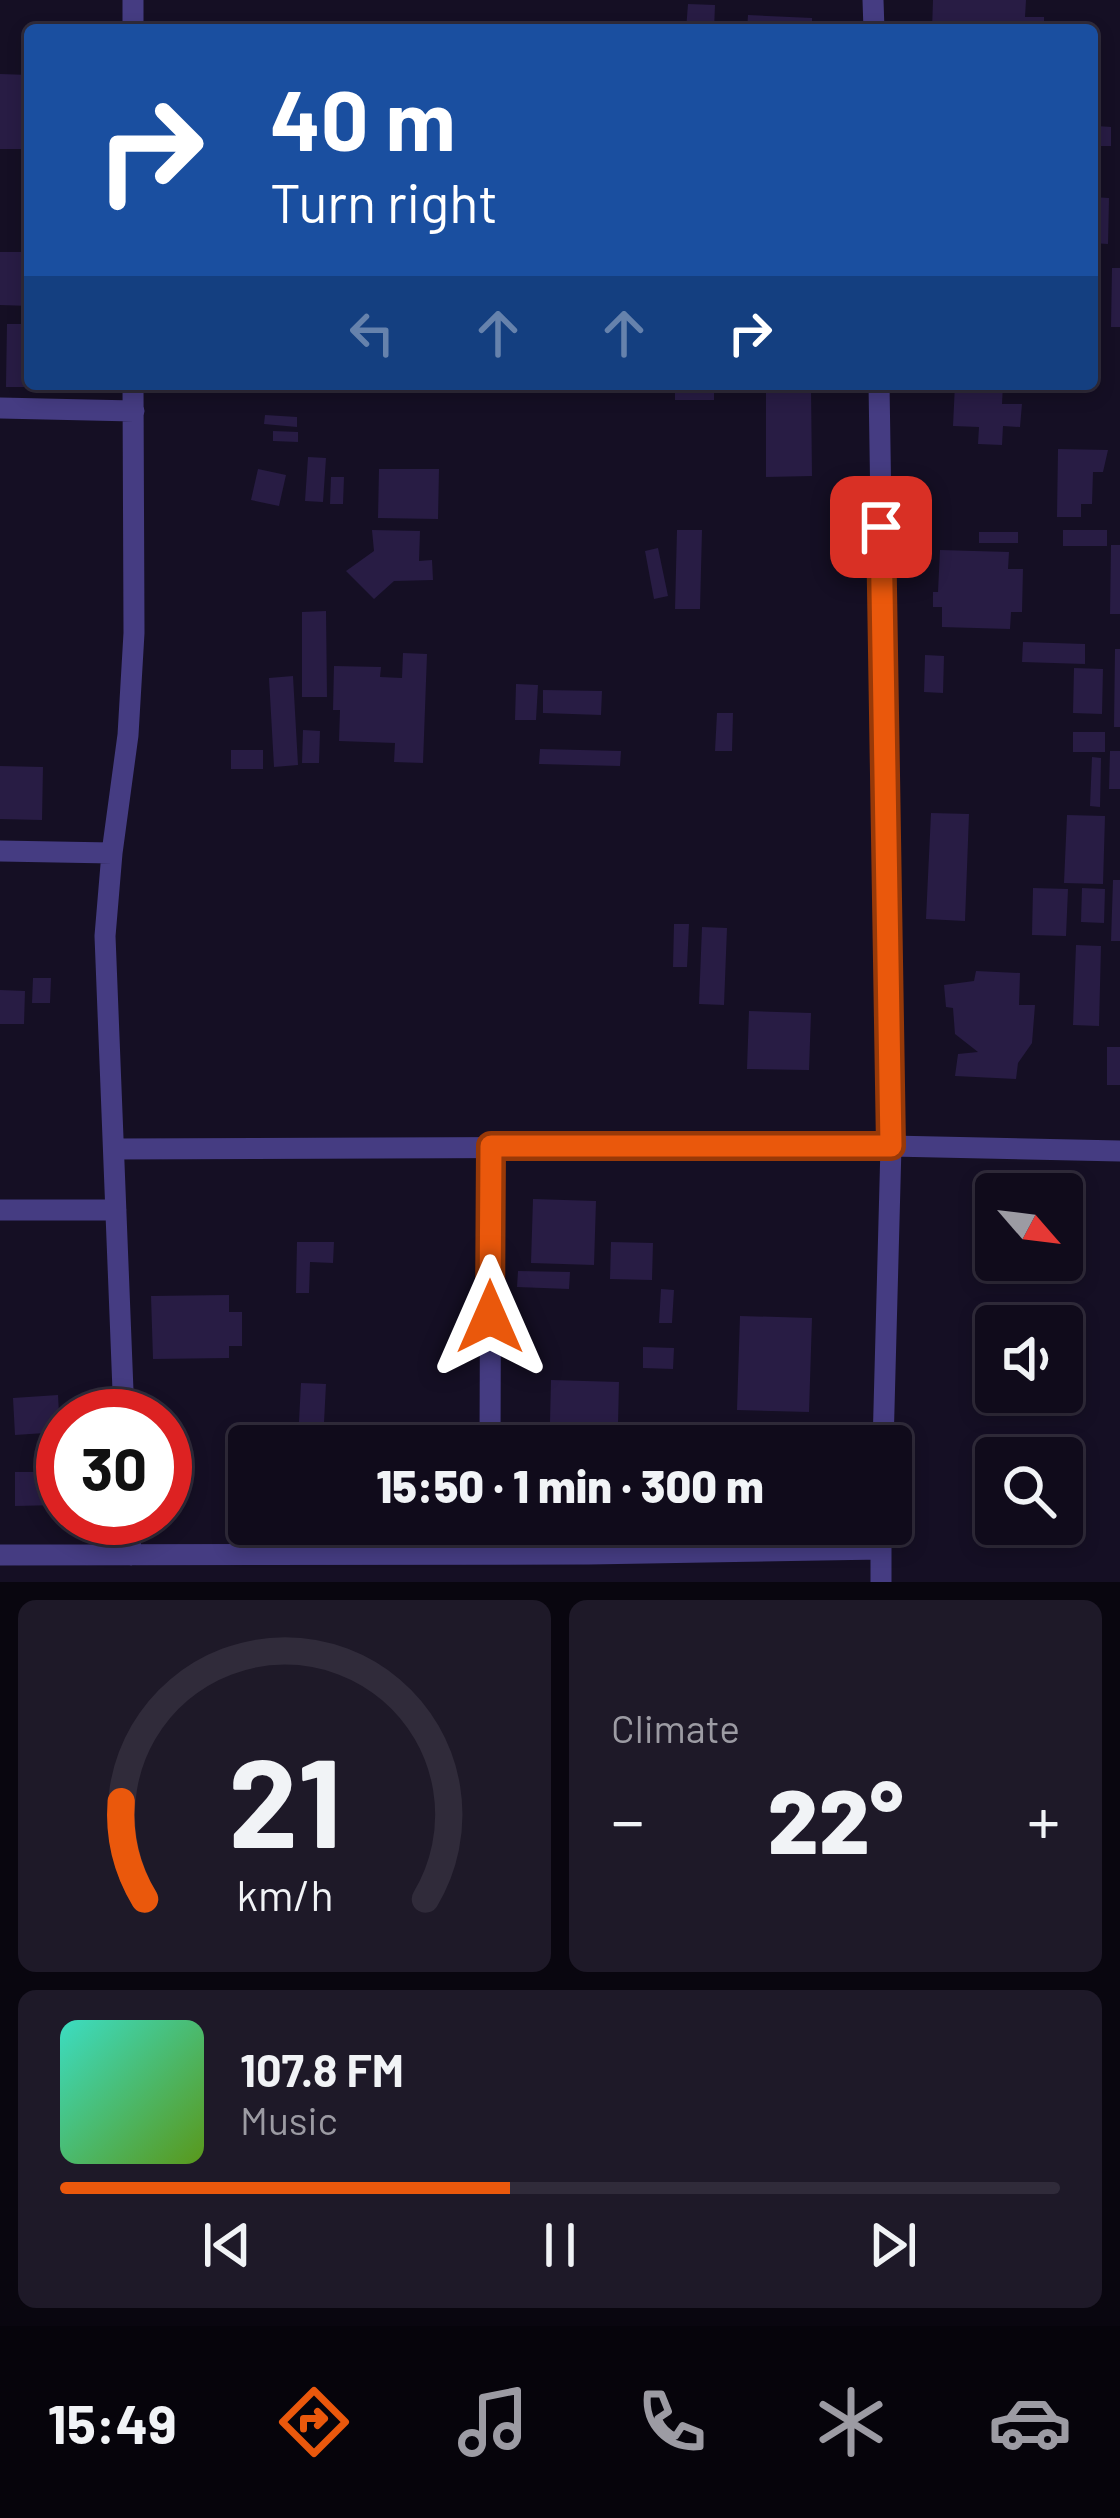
<!DOCTYPE html>
<meta charset="utf-8">
<style>
body{margin:0;font-family:Barlow,sans-serif;background:#1e1928;color:#f1f3f6;height:100vh;display:flex;flex-direction:column;font-size:45px;white-space:nowrap}
*{box-sizing:border-box;margin:0}
p{font-size:39px;color:#9c9ba3}
.icon{flex:none;width:66px;height:66px;fill:none;stroke:currentColor;stroke-width:2;stroke-linecap:round;stroke-linejoin:round}
.map{position:relative;height:1582px;overflow:hidden}
.panel{display:flex;flex-direction:column;gap:18px;padding:18px;background:#09060f;flex:1}
.panel>*{flex:none}
.banner{position:absolute;left:24px;top:24px;width:1074px;height:366px;border-radius:12px;box-shadow:0 6px 18px #0003,0 0 0 3px #302b3a;background:#1a4fa0;color:#fff;overflow:hidden}
.needle{width:78px;rotate:118deg}
.tools{position:absolute;left:975px;top:1173px;display:grid;gap:24px}
.tools a{display:grid;place-items:center;width:108px;height:108px;border-radius:12px;background:#100b1b;box-shadow:0 6px 18px #0003,0 0 0 3px #302b3a;font-size:60px}
.speed{position:absolute;left:36px;top:1389px;display:flex;gap:24px;font-size:60px;font-weight:700;text-align:center}
.speed>*{display:grid;place-content:center;width:156px;height:156px;border-radius:50%;background:#100b1b;box-shadow:0 6px 18px #0003,0 0 0 3px #302b3a;line-height:1}
.speed .limit{border:18px solid #d22;background:#fff;color:#111}
.pin{position:absolute;display:grid;place-items:center;width:102px;height:102px;color:#fff;margin:-51px;border-radius:24px;box-shadow:0 6px 18px #0006}
.me{position:absolute;width:132px;margin:-66px;rotate:0deg;stroke-linejoin:round;filter:drop-shadow(0 0 9px #0008)}
.turn{display:flex;align-items:center;gap:42px;height:252px;padding:0 48px;font-size:54px}
.turn .icon{width:156px;height:156px;stroke-width:2.5}
.turn b{display:block;font-size:84px;line-height:102px}
.lanes{display:flex;align-items:center;height:114px;padding:0 48px;background:#0003;justify-content:center;gap:60px;direction:ltr}
.lanes .off{opacity:.35}
.big{font-size:90px;font-weight:800;line-height:1.1}
.panel .widget{flex:1;display:flex;flex-direction:column;justify-content:center;gap:18px;min-width:0;padding:0 42px;border-radius:18px;background:#1e1928}
.panel .dial{align-items:center;gap:0}
.dial svg{height:312px;overflow:visible;fill:none;stroke:#302b3a;stroke-width:7;stroke-linecap:round;text-anchor:middle}
.dial text{fill:#f1f3f6;stroke:none}
.song{display:flex;align-items:center;gap:36px}
.cover{width:144px;height:144px;border-radius:18px;background:linear-gradient(135deg,hsl(170 70% 55%),hsl(90 70% 35%))}
.played{height:12px;border-radius:6px;background:linear-gradient(90deg,#ea580c 45%,#302b3a 45%)}
.keys{display:flex;justify-content:space-around;direction:ltr}
.heat{display:flex;justify-content:space-between;align-items:center;font-size:66px;direction:ltr}
.panel .tiles{flex:1;display:grid;gap:18px;grid-template-columns:1fr 1fr}
.widget:last-child{grid-column:span 2}
.trip{position:absolute;left:228px;top:1425px;width:684px;height:120px;border-radius:12px;background:#100b1b;box-shadow:0 6px 18px #0003,0 0 0 3px #302b3a;font-weight:800;line-height:120px;text-align:center}
.tabs{display:flex;height:192px;justify-content:space-around;align-items:center;background:#06040b;color:#9c9ba3}
.tabs .icon{width:84px;height:84px}
.tabs .active{color:#ea580c}
.tabs b{font-size:54px;color:#f1f3f6}
.map>svg:first-child{display:block}
.building{fill:#281c44}
.lines{fill:none;stroke-linecap:round;stroke-linejoin:round}
.minor{stroke:#453c82;stroke-width:21}
.route-casing{stroke:#983908;stroke-width:30}
.route{stroke:#ea580c;stroke-width:21}
</style>
<div class="map">
<svg width="1120" height="1582" viewBox="0 0 1120 1582">
<rect width="100%" height="100%" fill="#150f24"/>
<path class="building" d="M933 0H1026L1025 17H1044V30H932Z
M688 4 715 5 714 30H686Z
M748 15 812 18V30H747Z
M0 74 30 75V149H0Z
M1097 126 1111 127V146H1097Z
M1092 197 1109 198 1108 244 1092 243Z
M0 252H30V306L0 305Z
M1112 268H1120V327H1111Z
M7 324H30V387H6Z
M675 384H714V400H675Z
M955 384H1003L1002 404H1022L1020 427 1003 426 1002 445 978 444 979 427 953 426Z
M766 388H811L812 476 766 477Z
M265 415 297 417V427L264 424Z
M273 431 298 432V442L273 441Z
M1058 449 1108 450 1103 472H1093L1092 504H1081V517H1057Z
M308 457 326 458 323 502 305 501Z
M258 469 286 475 279 506 251 500Z
M379 469H439L438 519 378 518Z
M331 477H344L343 504H330Z
M372 530 420 531 419 561 432 560 433 580 394 581 374 599 346 571 374 551Z
M677 530H702L700 609H675Z
M1063 530H1107V546H1063Z
M979 532H1018V543H979Z
M1111 545H1120V614H1110Z
M658 548 668 596 654 599 645 551Z
M940 550 1009 552 1008 569H1023L1022 612H1011L1010 629 942 627V607H933V592H938Z
M326 611 327 697H302V612Z
M1023 642 1085 644V664L1022 662Z
M1115 649H1120V727H1114Z
M403 653 427 654 423 763 394 762 395 743 339 741 340 710H333L334 666 381 667 380 677 402 678Z
M925 655 944 656 943 693 924 692Z
M1074 668 1103 669 1102 714 1073 713Z
M293 676 298 765 274 767 269 678Z
M516 684 538 685 536 720H515Z
M543 690 602 691 601 715 543 713Z
M717 713H733L732 751H715Z
M303 730 320 731 319 763H302Z
M1073 732H1105V752H1073Z
M540 749 621 751 620 766 539 764Z
M231 750H263V769H231Z
M1110 751H1120V789H1109Z
M1092 757 1101 758 1100 807 1090 806Z
M0 766 43 767 42 820 0 819Z
M931 813 969 814 965 921 926 919Z
M1067 815 1105 816 1103 884 1064 883Z
M1113 880H1120V941H1111Z
M1033 888 1068 889 1066 936 1032 935Z
M1082 888 1105 889 1104 923 1081 922Z
M674 924H689L687 967H673Z
M702 927 727 928 724 1005 699 1004Z
M1076 945 1101 946 1099 1026 1073 1025Z
M976 971 1020 973 1019 1005H1035L1032 1043 1018 1063 1016 1079 955 1076 958 1054 978 1052 955 1034 953 1008 946 1007 944 985 974 981Z
M33 978H51L50 1003H32Z
M0 990 25 991 24 1024H0Z
M749 1011 811 1013 809 1070 747 1069Z
M1107 1047H1120V1085H1107Z
M533 1199 596 1201 594 1265 531 1263Z
M297 1242H334L333 1263 310 1262 309 1293H296Z
M611 1242 653 1243 652 1280 610 1279Z
M518 1271 570 1272 569 1289 517 1287Z
M661 1289 674 1290 672 1323H659Z
M229 1295V1312H242V1346H229V1358L153 1359 151 1296Z
M740 1316 812 1318 809 1412 737 1410Z
M643 1347 674 1348 673 1369 643 1368Z
M551 1380 619 1382 618 1424 550 1422Z
M301 1383 326 1384 323 1442 298 1441Z
M58 1395 60 1432 15 1435 13 1398Z
M15 1472H59V1505L15 1506Z"/>
<g class="lines">
<path class="minor" d="M133 0V30
M873 0 874 30
M879 384 891 1146 883 1446
M0 408 134 411
M0 851 112 853
M115 1149 891 1146 1120 1151
M0 1210H116
M124 1416 105 936 112 853 128 735 134 633 133 384
M490 1446 491 1146
M129 1518 131 1555
M881 1524V1582
M490 1554V1524
M0 1555 589 1554 881 1549"/>
</g>
<g class="lines">
<g class="route-casing">
<path id="route" d="M490 1317 491 1146H891L881 527"/>
</g>
<use href="#route" class="route"/>
</g>
</svg>
<div class="tools">
<a><svg class="needle" viewBox="-14 -14 28 28"><path d="M0-13l5 13h-10z" fill="#e53935"/><path d="M0 13l5-13h-10z" fill="#9c9ba3"/></svg></a>
<a><svg class="icon" aria-label="sound" viewBox="0 0 24 24"><path d="M4 9h4l5-4v14l-5-4H4zM17 9q2 3 0 6"/></svg></a>
<a><svg class="icon" aria-label="search" viewBox="0 0 24 24"><circle cx="10" cy="10" r="6"/><path d="M15 15l6 6"/></svg></a>
</div>
<div class="speed"><div class="limit">30</div></div>
<div class="pin" style="left:881px;top:527px;background:#d93025"><svg class="icon" aria-label="arrive" viewBox="0 0 24 24"><path d="M6 21V4h12l-3 4 3 4H6"/></svg></div>
<svg class="me" style="left:490px;top:1317px" viewBox="-20 -20 40 40"><path d="M0-17L14 15 0 8-14 15z" fill="#ea580c" stroke="#fff" stroke-width="4"/></svg>
<div class="trip">15:50 · 1 min · 300 m</div>
<div class="banner">
<div class="turn"><svg class="icon" aria-label="right" viewBox="0 0 24 24"><path d="M7 20v-9h11M14 6l5 5-5 5"/></svg><div><b>40 m</b>Turn right</div></div>
<div class="lanes"><svg class="icon off" aria-label="left" viewBox="0 0 24 24"><path d="M17 20v-9H6M10 6l-5 5 5 5"/></svg><svg class="icon off" aria-label="ahead" viewBox="0 0 24 24"><path d="M12 20V5M6 11l6-6 6 6"/></svg><svg class="icon off" aria-label="ahead" viewBox="0 0 24 24"><path d="M12 20V5M6 11l6-6 6 6"/></svg><svg class="icon" aria-label="right" viewBox="0 0 24 24"><path d="M7 20v-9h11M14 6l5 5-5 5"/></svg></div>
</div>
</div>
<section class="panel">
<div class="tiles">
<div class="widget dial"><svg viewBox="0 0 100 80">
<path d="M14 69A42 42 0 1 1 86 69"/>
<path d="M14 69A42 42 0 0 1 8 44" stroke="#ea580c"/>
<text x="50" y="56" font-size="32" font-weight="700">21</text>
<text x="50" y="72" font-size="11">km/h</text>
</svg></div>
<div class="widget"><p>Climate</p>
<div class="heat"><a>−</a><b class="big">22°</b><a>+</a></div>
</div>
<div class="widget">
<div class="song"><i class="cover"></i><div><b>107.8 FM</b><p>Music</p></div></div>
<div class="played"></div>
<div class="keys"><svg class="icon" aria-label="previous" viewBox="0 0 24 24"><path d="M18 5L8 12l10 7zM5 5v14"/></svg><svg class="icon" aria-label="pause" viewBox="0 0 24 24"><path d="M8 5v14M16 5v14"/></svg><svg class="icon" aria-label="next" viewBox="0 0 24 24"><path d="M6 5l10 7-10 7zM19 5v14"/></svg></div>
</div>
</div>
</section>
<nav class="tabs">
<b>15:49</b>
<svg class="icon active" aria-label="directions" viewBox="0 0 24 24"><path d="M12 3l9 9-9 9-9-9zM9 14v-3h6M13 9l2 2-2 2"/></svg>
<svg class="icon" aria-label="music" viewBox="0 0 24 24"><path d="M9 18V5l10-2v13"/><circle cx="6" cy="18" r="3"/><circle cx="16" cy="16" r="3"/></svg>
<svg class="icon" aria-label="phone" viewBox="0 0 24 24"><path d="M5 4h4l2 5-3 2q2 4 5 5l2-3 5 2v4C11 20 4 13 5 4z"/></svg>
<svg class="icon" aria-label="climate" viewBox="0 0 24 24"><path d="M12 3v18M4 7l16 10M4 17L20 7"/></svg>
<svg class="icon" aria-label="car" viewBox="0 0 24 24"><path d="M5 17H2v-5l4-1 3-4h7l3 4 3 1v5h-3M9 17h6M6 11h13"/><circle cx="7" cy="17" r="2"/><circle cx="17" cy="17" r="2"/></svg>
</nav>
